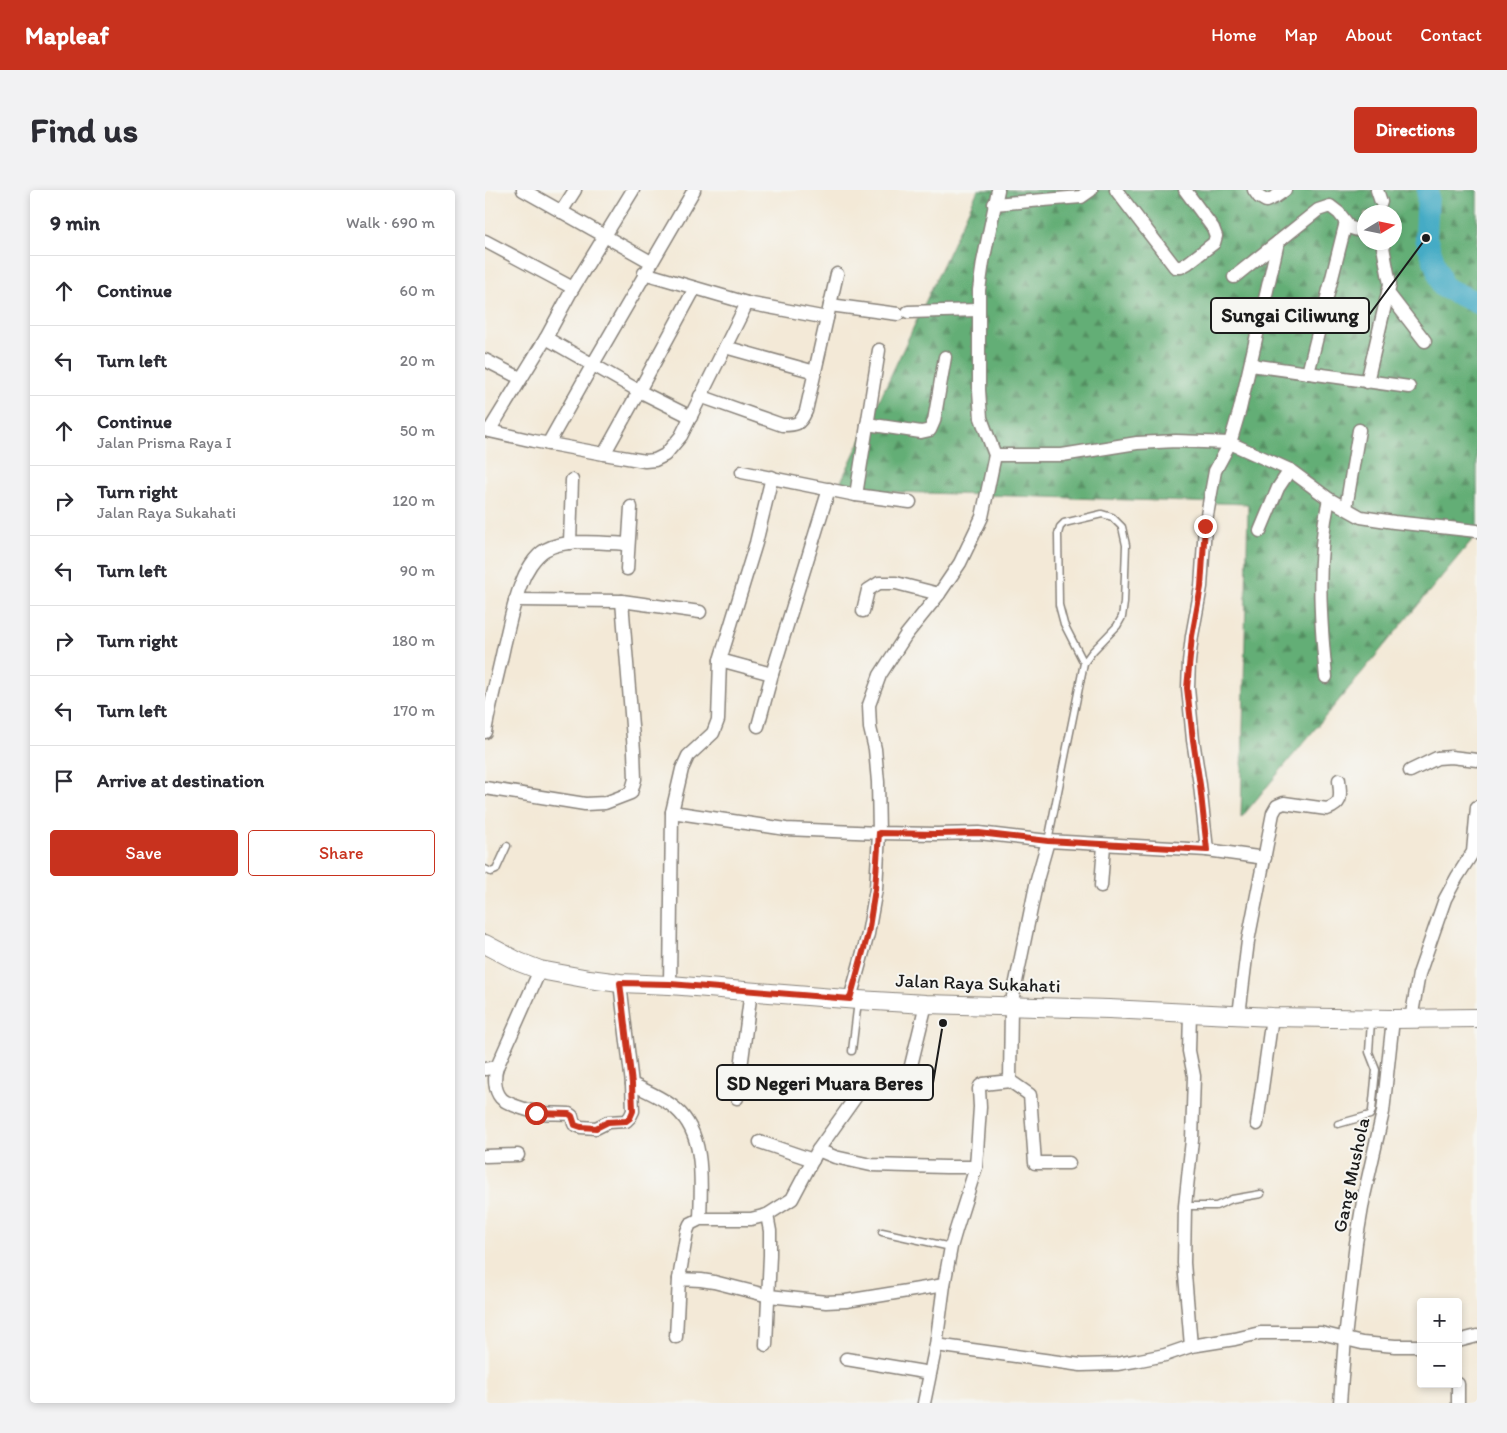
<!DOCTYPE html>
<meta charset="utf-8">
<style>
:root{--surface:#fff;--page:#f2f2f3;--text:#2b2b33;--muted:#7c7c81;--line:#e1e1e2;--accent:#c8321e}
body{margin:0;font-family:Itim,sans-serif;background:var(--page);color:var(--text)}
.controls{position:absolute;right:15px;bottom:15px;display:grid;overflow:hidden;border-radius:5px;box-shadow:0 2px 8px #0003}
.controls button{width:45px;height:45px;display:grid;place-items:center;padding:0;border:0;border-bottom:1px solid var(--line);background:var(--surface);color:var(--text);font:25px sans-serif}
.compass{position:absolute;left:872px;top:15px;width:45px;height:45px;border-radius:50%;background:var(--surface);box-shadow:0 2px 8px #0003;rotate:80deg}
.stop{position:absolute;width:15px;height:15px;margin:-11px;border:4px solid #c8321e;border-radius:50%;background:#fff}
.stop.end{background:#c8321e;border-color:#fff;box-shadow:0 1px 5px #0008}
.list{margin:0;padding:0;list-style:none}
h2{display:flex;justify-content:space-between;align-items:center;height:65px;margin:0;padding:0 20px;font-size:21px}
h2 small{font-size:16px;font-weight:400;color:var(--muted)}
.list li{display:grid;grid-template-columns:32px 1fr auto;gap:15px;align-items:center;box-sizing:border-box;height:70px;padding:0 20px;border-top:1px solid var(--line)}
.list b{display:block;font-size:19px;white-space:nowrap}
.list p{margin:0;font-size:16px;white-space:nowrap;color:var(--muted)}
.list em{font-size:16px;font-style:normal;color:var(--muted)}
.actions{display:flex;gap:10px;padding:15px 20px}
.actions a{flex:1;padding:11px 0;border:1px solid var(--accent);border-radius:5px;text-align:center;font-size:18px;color:var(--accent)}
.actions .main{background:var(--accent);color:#fff}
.icon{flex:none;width:28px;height:28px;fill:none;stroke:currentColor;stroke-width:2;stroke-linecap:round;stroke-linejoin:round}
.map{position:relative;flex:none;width:992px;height:1213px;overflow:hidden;border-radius:5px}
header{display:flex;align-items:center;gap:30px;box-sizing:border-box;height:70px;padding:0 25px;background:var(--accent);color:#fff}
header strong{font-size:24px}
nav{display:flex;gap:28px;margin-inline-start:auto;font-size:18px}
.intro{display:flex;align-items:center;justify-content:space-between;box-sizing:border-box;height:120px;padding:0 30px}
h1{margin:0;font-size:35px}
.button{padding:12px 22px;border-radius:5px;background:var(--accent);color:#fff;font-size:18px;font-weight:700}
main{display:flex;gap:30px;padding:0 30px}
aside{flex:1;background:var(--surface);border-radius:5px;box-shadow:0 2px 8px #0003}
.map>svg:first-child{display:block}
.forest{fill:url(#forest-firs);stroke:#406549;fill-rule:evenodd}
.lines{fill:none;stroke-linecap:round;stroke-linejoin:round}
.river{stroke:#45abc5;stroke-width:22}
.lane-casing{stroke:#88827a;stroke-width:9}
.street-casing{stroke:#88827a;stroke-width:15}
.secondary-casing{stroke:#88827a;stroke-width:20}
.lane{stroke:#fff;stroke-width:6}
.street{stroke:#fff;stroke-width:12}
.secondary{stroke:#fff;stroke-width:18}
.route{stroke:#c8321e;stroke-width:6}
.labels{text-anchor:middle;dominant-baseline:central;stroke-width:4;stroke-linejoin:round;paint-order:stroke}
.street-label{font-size:19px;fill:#1c1c1c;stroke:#f6f6f2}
.leader{fill:none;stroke:#1c1c1c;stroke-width:2}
.callout-dot{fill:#1c1c1c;stroke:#f6f6f2;stroke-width:2}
.callout{fill:#f6f6f2;stroke:#1c1c1c;stroke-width:2}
.callout-label{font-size:20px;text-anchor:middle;font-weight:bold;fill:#1c1c1c}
</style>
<header>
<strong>Mapleaf</strong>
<nav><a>Home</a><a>Map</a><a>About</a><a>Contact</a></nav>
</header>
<div class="intro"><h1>Find us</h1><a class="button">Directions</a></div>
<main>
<aside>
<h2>9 min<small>Walk · 690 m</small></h2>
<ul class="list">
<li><svg class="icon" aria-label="ahead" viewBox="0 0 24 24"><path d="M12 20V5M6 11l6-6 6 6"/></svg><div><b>Continue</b></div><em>60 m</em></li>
<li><svg class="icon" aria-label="left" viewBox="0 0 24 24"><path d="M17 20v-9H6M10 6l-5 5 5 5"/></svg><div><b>Turn left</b></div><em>20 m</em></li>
<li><svg class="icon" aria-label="ahead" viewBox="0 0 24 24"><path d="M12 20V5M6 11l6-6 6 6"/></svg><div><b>Continue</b><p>Jalan Prisma Raya I</p></div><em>50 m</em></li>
<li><svg class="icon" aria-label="right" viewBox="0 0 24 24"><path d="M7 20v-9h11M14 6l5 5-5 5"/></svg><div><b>Turn right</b><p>Jalan Raya Sukahati</p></div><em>120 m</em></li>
<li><svg class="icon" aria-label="left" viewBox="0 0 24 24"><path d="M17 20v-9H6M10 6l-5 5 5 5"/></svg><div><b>Turn left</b></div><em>90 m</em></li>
<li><svg class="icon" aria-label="right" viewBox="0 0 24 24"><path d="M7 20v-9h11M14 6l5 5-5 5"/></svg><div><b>Turn right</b></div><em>180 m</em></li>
<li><svg class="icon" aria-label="left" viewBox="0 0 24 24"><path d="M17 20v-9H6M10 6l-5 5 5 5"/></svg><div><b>Turn left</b></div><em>170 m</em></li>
<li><svg class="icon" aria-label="arrive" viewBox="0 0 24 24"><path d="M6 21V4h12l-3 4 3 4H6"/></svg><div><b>Arrive at destination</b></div></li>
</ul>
<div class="actions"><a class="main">Save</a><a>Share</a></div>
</aside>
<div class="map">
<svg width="992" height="1213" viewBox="0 0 992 1213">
<defs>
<pattern id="forest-firs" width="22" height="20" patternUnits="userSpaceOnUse" patternTransform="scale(1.25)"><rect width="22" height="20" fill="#64ae76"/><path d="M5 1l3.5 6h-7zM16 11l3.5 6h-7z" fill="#528d60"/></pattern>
</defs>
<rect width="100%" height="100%" fill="#f6f6f2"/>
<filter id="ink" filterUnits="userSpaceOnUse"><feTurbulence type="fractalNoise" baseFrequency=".02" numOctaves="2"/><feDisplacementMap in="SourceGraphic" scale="10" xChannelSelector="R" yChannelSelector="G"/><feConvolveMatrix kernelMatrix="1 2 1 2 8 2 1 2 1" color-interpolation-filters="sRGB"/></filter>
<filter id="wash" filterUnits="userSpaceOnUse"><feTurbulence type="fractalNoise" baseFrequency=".0096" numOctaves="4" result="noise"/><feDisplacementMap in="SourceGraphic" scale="20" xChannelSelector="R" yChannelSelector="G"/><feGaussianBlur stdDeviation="1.12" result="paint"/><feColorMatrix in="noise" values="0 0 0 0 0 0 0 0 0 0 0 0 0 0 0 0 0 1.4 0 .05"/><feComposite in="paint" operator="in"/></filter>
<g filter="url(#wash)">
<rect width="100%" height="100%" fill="#f3e9d7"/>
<path class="forest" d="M493,0H992V344L756,628L763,314L352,300ZM879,22H909V52H879Z"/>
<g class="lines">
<path class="river" d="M943,0L941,48L958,97L992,113"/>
</g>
</g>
<g filter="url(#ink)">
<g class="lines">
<defs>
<g id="lane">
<path d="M563,651L599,473L607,462L632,436L637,427L639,413L641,355L637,337L627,327L617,324L579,333L575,337L573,344L574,415L579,434L599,473"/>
<path d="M0,679L6,682L11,680L22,656"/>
<path d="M367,861L373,811"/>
<path d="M853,934L885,925L887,921L891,880L884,862L886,831"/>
<path d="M700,1016H731L747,1009L776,1004"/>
<path d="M397,1042L466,1057"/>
</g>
<g id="street">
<path d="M38,0L166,72"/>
<path d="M631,0L690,77H696L703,73L729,53L731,46L728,38L700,0"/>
<path d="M769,0L774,7L781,11L790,7L800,0"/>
<path d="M892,0L896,12"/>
<path d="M509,14L596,7L606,0"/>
<path d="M76,22L90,0"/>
<path d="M860,36L879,42"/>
<path d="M0,51L88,98"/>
<path d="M159,83L262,113L342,128"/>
<path d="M749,87L833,20L845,16L854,23L861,32L823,183"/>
<path d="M903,103L940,151"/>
<path d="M345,115L413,124"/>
<path d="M423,122L493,120"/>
<path d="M240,157L330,182"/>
<path d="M0,170L35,188"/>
<path d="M766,175L924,197"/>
<path d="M882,192L905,94L897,52"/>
<path d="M215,206L297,235C311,235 315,235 321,221L352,84"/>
<path d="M206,227L154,201L210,98"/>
<path d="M382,234L436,242L445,240L449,231L460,167"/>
<path d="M0,240L49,251L119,264L160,271L170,270L180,265L196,246L262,113"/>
<path d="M4,241L61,148"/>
<path d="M63,254L108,174L209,0"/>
<path d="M119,264L154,201L61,148L88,98L148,0"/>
<path d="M510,265H577L652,253L691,251L745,253L805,280L844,309L876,327L909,332L992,341"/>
<path d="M257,282L371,305L425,312"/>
<path d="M371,305L394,160"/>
<path d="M861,318L874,240"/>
<path d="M775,341L793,298L805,280"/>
<path d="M85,353L87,290"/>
<path d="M142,379L146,317"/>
<path d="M30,410L137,411L215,422"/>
<path d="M378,421L383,400L394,393H411L454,404"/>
<path d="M235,470L287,484"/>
<path d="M841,487C835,428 831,367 844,309"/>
<path d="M273,536L287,484L344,299"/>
<path d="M0,542C5,513 13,485 19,456C24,436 28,414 36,394C40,382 50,366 60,360C80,348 120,353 143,354"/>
<path d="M925,581L952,568L966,567L992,570"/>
<path d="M0,598L100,614L120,613L146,603L150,589L149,561L137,411"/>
<path d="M187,622L301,639L394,643L452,644L494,643L563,651L722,660L780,668"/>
<path d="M563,651L552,690L526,816L525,891L545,905L550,973H584"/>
<path d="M722,660L715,595L708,550L703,498L704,472L707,446L716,397L720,336L730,281L745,253L755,219L793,52"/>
<path d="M616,696L619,655"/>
<path d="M135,793L147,894C161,901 179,908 191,919C221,945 216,993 215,1029"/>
<path d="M185,795L187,622L197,579L203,566L228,543L233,530L235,470L271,353L287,287"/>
<path d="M365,809L383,744L391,699L394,643L393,592L390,559L385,538L384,515L395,485L421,445L454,404L475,373L497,327L510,265L496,228L494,200V100L498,72L513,0"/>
<path d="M705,823L704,861L709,886L707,950L700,1016L699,1073L706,1156"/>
<path d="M754,825L763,751L788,623L792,616L799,613L842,619C859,613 855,605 854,590"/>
<path d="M926,829L934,784L960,709L972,687L988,662L992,617"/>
<path d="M12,877C9,886 9,900 16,908C21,914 47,922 56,923C66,924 75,923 84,924L87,926L89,934L96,937L111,938L123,932L141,931L145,927L148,921L147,894"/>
<path d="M0,879L12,877L55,780"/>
<path d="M252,908L266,801"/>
<path d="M772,934L787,827"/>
<path d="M275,952L328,970"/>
<path d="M333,960L350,967L386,975L461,977H491"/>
<path d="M0,966L33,965"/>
<path d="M194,1089L202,1041L205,1034L215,1029H266L282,1025L307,1009L333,960L382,891L389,888L417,897L421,896L441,814"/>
<path d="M191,1147L194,1089L216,1090L229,1092L284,1106L341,1112L361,1111L459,1095"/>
<path d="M973,1151L992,1146"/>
<path d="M281,1155L285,1065V1041L282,1025"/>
<path d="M451,1155L596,1175L632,1174L655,1170L680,1165L706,1156L750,1149L775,1143H836L877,1153L910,1156H936"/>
<path d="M361,1169L445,1183"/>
<path d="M973,1194V1213"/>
<path d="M439,1213L451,1155L459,1095L466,1057L471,1040L491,977L495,917L494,899L495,896L498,894L525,891"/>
<path d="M855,1213L860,1148L871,1053L879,1006L898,922L908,829"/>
</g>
<path id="secondary" d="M0,754L34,772L55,780L104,789L135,793L185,795L373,810L441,814L624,819L787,827L908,829L992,828"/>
</defs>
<use href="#lane" class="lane-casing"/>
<use href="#street" class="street-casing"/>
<use href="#secondary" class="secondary-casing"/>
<use href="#lane" class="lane"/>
<use href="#street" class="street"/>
<use href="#secondary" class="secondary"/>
</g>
</g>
<g class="lines" filter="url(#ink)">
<path class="route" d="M51,923L84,924L87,926L90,935L96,937L111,938L123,932L141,931L145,928L148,921L147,894L135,793L185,794L365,809L383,744L390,699L394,643L452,644L494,643L563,651L722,660L715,595L708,550L702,498L707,446L716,397L720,336"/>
</g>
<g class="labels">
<g class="street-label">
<text transform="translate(493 793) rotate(2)">Jalan Raya Sukahati</text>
<text transform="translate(866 985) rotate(-78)">Gang Mushola</text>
</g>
</g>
<path class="leader" d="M941 48L884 125M458 833L448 893"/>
<g class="callout-dot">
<circle cx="941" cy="48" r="5"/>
<circle cx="458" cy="833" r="5"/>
</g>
<g class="callout">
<rect x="726" y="108" width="158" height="35" rx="5"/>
<rect x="232" y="875" width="216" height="35" rx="5"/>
</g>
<g class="callout-label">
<text x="805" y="132">Sungai Ciliwung</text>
<text x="340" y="900">SD Negeri Muara Beres</text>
</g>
</svg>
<div class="controls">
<button>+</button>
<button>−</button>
</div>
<svg class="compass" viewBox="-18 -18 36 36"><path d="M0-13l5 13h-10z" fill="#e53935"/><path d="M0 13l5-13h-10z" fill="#7c7c81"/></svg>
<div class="stop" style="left:51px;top:923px"></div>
<div class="stop end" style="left:720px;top:336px"></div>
</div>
</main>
